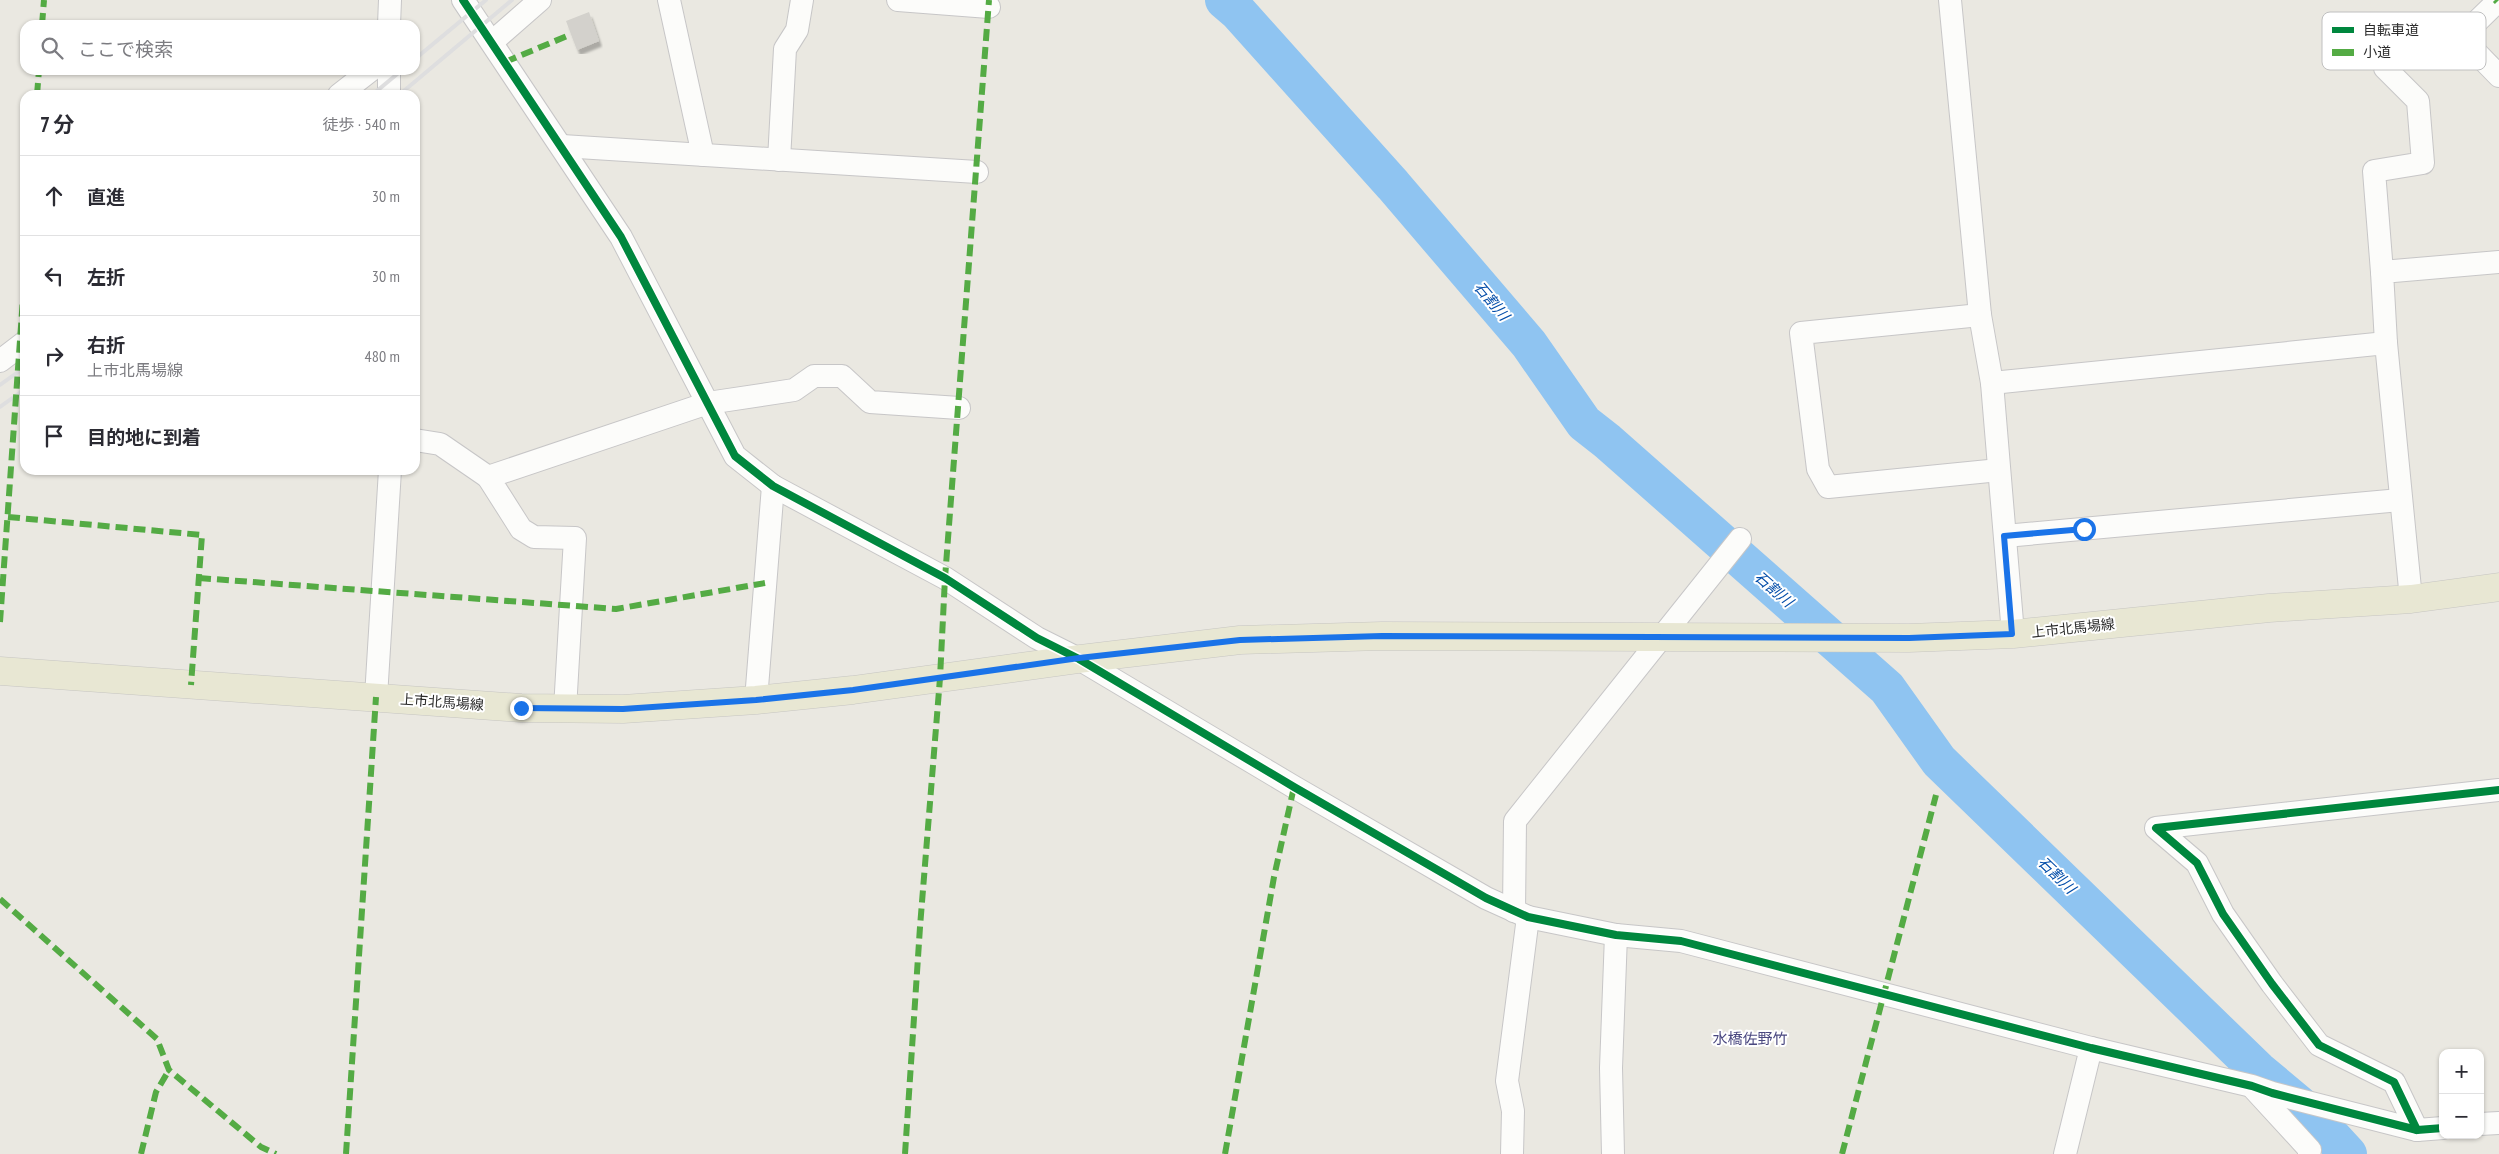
<!DOCTYPE html>
<html lang="ja">
<meta charset="utf-8">
<style>
:root{--surface:#fff;--page:#f7f7f7;--text:#2b2b33;--muted:#7c7c81;--line:#e1e1e2}
body{margin:0;font-family:"PT Sans Narrow","Noto Sans JP",sans-serif;background:var(--page);color:var(--text)}
.controls{position:absolute;right:15px;bottom:15px;display:grid;overflow:hidden;border-radius:10px;box-shadow:0 1px 4px #0004}
.controls button{width:45px;height:45px;display:grid;place-items:center;padding:0;border:0;border-bottom:1px solid var(--line);background:var(--surface);color:var(--text);font:25px sans-serif}
.stop{position:absolute;width:15px;height:15px;margin:-11px;border:4px solid #1a73e8;border-radius:50%;background:#fff}
.stop.end{background:#1a73e8;border-color:#fff;box-shadow:0 1px 5px #0008}
.list{margin:0;padding:0;list-style:none}
h2{display:flex;justify-content:space-between;align-items:center;height:65px;margin:0;padding:0 20px;font-size:21px}
h2 small{font-size:16px;font-weight:400;color:var(--muted)}
.list li{display:grid;grid-template-columns:32px 1fr auto;gap:15px;align-items:center;box-sizing:border-box;height:80px;padding:0 20px;border-top:1px solid var(--line)}
.list b{display:block;font-size:19px;white-space:nowrap}
.list p{margin:0;font-size:16px;white-space:nowrap;color:var(--muted)}
.list em{font-size:16px;font-style:normal;color:var(--muted)}
.icon{flex:none;width:28px;height:28px;fill:none;stroke:currentColor;stroke-width:2;stroke-linecap:round;stroke-linejoin:round}
.map{position:relative;flex:none;width:2499px;height:1154px;overflow:hidden}
.search{position:absolute;background:var(--surface);box-shadow:0 1px 4px #0004;left:20px;top:20px;width:400px;height:55px;display:flex;align-items:center;gap:12px;box-sizing:border-box;padding:0 18px;border-radius:15px;color:var(--muted);font-size:19px}
.panel{position:absolute;background:var(--surface);box-shadow:0 1px 4px #0004;left:20px;top:90px;width:400px;height:385px;border-radius:15px}
.map>svg:first-child{display:block}
.lines{fill:none;stroke-linecap:round;stroke-linejoin:round}
.river{stroke:#8fc4f1;stroke-width:38}
.building{fill:#d3d1cc;filter:url(#shadow)}
.street-casing{stroke:#c7c6c7;stroke-width:24}
.primary-casing{stroke:#c6c5c2;stroke-width:29}
.street{stroke:#fcfcfa;stroke-width:22}
.primary{stroke:#e8e7d3;stroke-width:28}
.rail{stroke:#dededf;stroke-width:4}
.quiet{stroke:#54ab44;stroke-width:6;stroke-dasharray:12 6;stroke-linecap:butt}
.cycleway-casing{stroke:#fff;stroke-width:11}
.cycleway{stroke:#00873e;stroke-width:8}
.route{stroke:#1a73e8;stroke-width:6}
.labels{text-anchor:middle;dominant-baseline:central;stroke-width:4;stroke-linejoin:round;paint-order:stroke}
.street-label{font-size:14px;fill:#2c2c2c;stroke:#fff}
.water-label{font-size:15px;font-style:italic;fill:#034da9;stroke:#fff}
.neighbourhood-label{font-size:15px;fill:#4a4880;stroke:#fff}
.key{fill:#fff;stroke:#c0c0c0;stroke-width:1}
.key-label{font-size:14px;fill:#2c2c2c}
</style>
<div class="map">
<svg width="2499" height="1154" viewBox="0 0 2499 1154">
<defs>
<filter id="shadow"><feDropShadow dx="3" dy="5.5" stdDeviation="1" flood-color="#0004"/></filter>
</defs>
<rect width="100%" height="100%" fill="#eae8e1"/>
<g class="lines">
<path class="river" d="M1224,0L1238,12L1393,185L1529,344L1584,423L1607,441L1887,688L1939,761L2258,1070L2313,1116L2348,1154"/>
</g>
<path class="building" d="M589,12L599,41L577,50L566,21Z"/>
<g class="lines">
<defs>
<g id="street">
<path d="M463,0L621,237L735,456L773,486L945,578L1037,638L1079,659L1294,787L1486,898L1528,917L1616,935L1681,941L2091,1048L2252,1086L2272,1093L2417,1130L2443,1128"/>
<path d="M669,0L703,155"/>
<path d="M898,0L989,7"/>
<path d="M1950,0L1980,315L1992,383L2013,634"/>
<path d="M2499,0L2461,37L2499,76"/>
<path d="M389,25L390,0"/>
<path d="M492,42L540,0"/>
<path d="M389,70V95"/>
<path d="M339,95L371,70"/>
<path d="M562,146L977,172"/>
<path d="M779,160L785,49L797,30L802,0"/>
<path d="M2382,272L2374,171L2423,163L2418,101L2385,68"/>
<path d="M1980,315L1801,333L1818,469L1828,487L1999,470"/>
<path d="M2386,343L2382,272L2499,262"/>
<path d="M0,361L25,342"/>
<path d="M1992,383L2386,343L2411,599"/>
<path d="M415,440L440,444L488,477"/>
<path d="M2005,536L2400,500"/>
<path d="M376,697L390,470"/>
<path d="M756,700L773,486"/>
<path d="M565,709L575,538L534,537L521,529L488,477L708,403L794,390L814,376H842L870,402L959,408"/>
<path d="M1514,911L1515,821L1740,539"/>
<path d="M2254,1089L2310,1150L2309,1154"/>
<path d="M2480,1124L2499,1123"/>
<path d="M2417,1130L2394,1082L2319,1045L2272,984L2223,914L2197,863L2156,828L2499,790"/>
<path d="M1512,1154L1513,1111L1507,1081L1528,917"/>
<path d="M1613,1154L1611,1068L1616,935"/>
<path d="M2065,1154L2091,1048"/>
</g>
<path id="primary" d="M0,671L521,708L623,709L756,700L853,690L1079,659L1240,640L1382,636L1909,638L2013,634L2269,608L2411,599L2499,587"/>
</defs>
<use href="#street" class="street-casing"/>
<use href="#primary" class="primary-casing"/>
<use href="#street" class="street"/>
<use href="#primary" class="primary"/>
<g class="rail">
<path d="M415,59L486,0"/>
<path d="M372,95L402,70"/>
<path d="M399,95L512,0"/>
<path d="M0,385L25,367"/>
<path d="M0,407L25,389"/>
</g>
<g class="quiet">
<path d="M2495,0L2497,2"/>
<path d="M42,25L44,0"/>
<path d="M505,62L567,36"/>
<path d="M37,95L39,70"/>
<path d="M8,517L202,535L191,685"/>
<path d="M199,578L616,609L765,583"/>
<path d="M0,622L25,270"/>
<path d="M0,899L157,1039L169,1070L261,1147L276,1154"/>
<path d="M141,1154L156,1092L169,1070"/>
<path d="M346,1154L376,697"/>
<path d="M905,1154L920,927L940,678L945,578L989,0"/>
<path d="M1225,1154L1274,877L1294,787"/>
<path d="M1842,1154L1936,795"/>
</g>
<defs>
<g id="cycleway">
<path d="M463,0L621,237L735,456L773,486L945,578L1037,638L1079,659L1294,787L1486,898L1528,917L1616,935L1681,941L2091,1048L2252,1086L2272,1093L2417,1130L2443,1128"/>
<path d="M2417,1130L2394,1082L2319,1045L2272,984L2223,914L2197,863L2156,828L2499,790"/>
</g>
</defs>
<use href="#cycleway" class="cycleway-casing"/>
<use href="#cycleway" class="cycleway"/>
</g>
<g class="lines">
<path class="route" d="M521,708L623,709L756,700L853,690L1079,658L1240,640L1382,636L1909,638L2012,634L2004,536L2084,529"/>
</g>
<g class="labels">
<g class="street-label">
<text transform="translate(2073 628) rotate(-6)">上市北馬場線</text>
<text transform="translate(442 702) rotate(4)">上市北馬場線</text>
</g>
<g class="water-label">
<text transform="translate(1492 301) rotate(50)">石割川</text>
<text transform="translate(1774 589) rotate(41)">石割川</text>
<text transform="translate(2057 875) rotate(44)">石割川</text>
</g>
<g class="neighbourhood-label">
<text x="1750" y="1038">水橋佐野竹</text>
</g>
</g>
<rect x="2322" y="12" width="164" height="58" rx="8" class="key"/>
<rect x="2332" y="27" width="22" height="6" fill="#00873e"/>
<rect x="2332" y="49" width="22" height="7" fill="#54ab44"/>
<g class="key-label">
<text x="2363" y="35">自転車道</text>
<text x="2363" y="57">小道</text>
</g>
</svg>
<div class="controls">
<button>+</button>
<button>−</button>
</div>
<div class="stop" style="left:2084px;top:529px"></div>
<div class="stop end" style="left:521px;top:708px"></div>
<div class="search"><svg class="icon" aria-label="search" viewBox="0 0 24 24"><circle cx="10" cy="10" r="6"/><path d="M15 15l6 6"/></svg>ここで検索</div>
<section class="panel">
<h2>7 分<small>徒歩 · 540 m</small></h2>
<ul class="list">
<li><svg class="icon" aria-label="ahead" viewBox="0 0 24 24"><path d="M12 20V5M6 11l6-6 6 6"/></svg><div><b>直進</b></div><em>30 m</em></li>
<li><svg class="icon" aria-label="left" viewBox="0 0 24 24"><path d="M17 20v-9H6M10 6l-5 5 5 5"/></svg><div><b>左折</b></div><em>30 m</em></li>
<li><svg class="icon" aria-label="right" viewBox="0 0 24 24"><path d="M7 20v-9h11M14 6l5 5-5 5"/></svg><div><b>右折</b><p>上市北馬場線</p></div><em>480 m</em></li>
<li><svg class="icon" aria-label="arrive" viewBox="0 0 24 24"><path d="M6 21V4h12l-3 4 3 4H6"/></svg><div><b>目的地に到着</b></div></li>
</ul>
</section>
</div>
